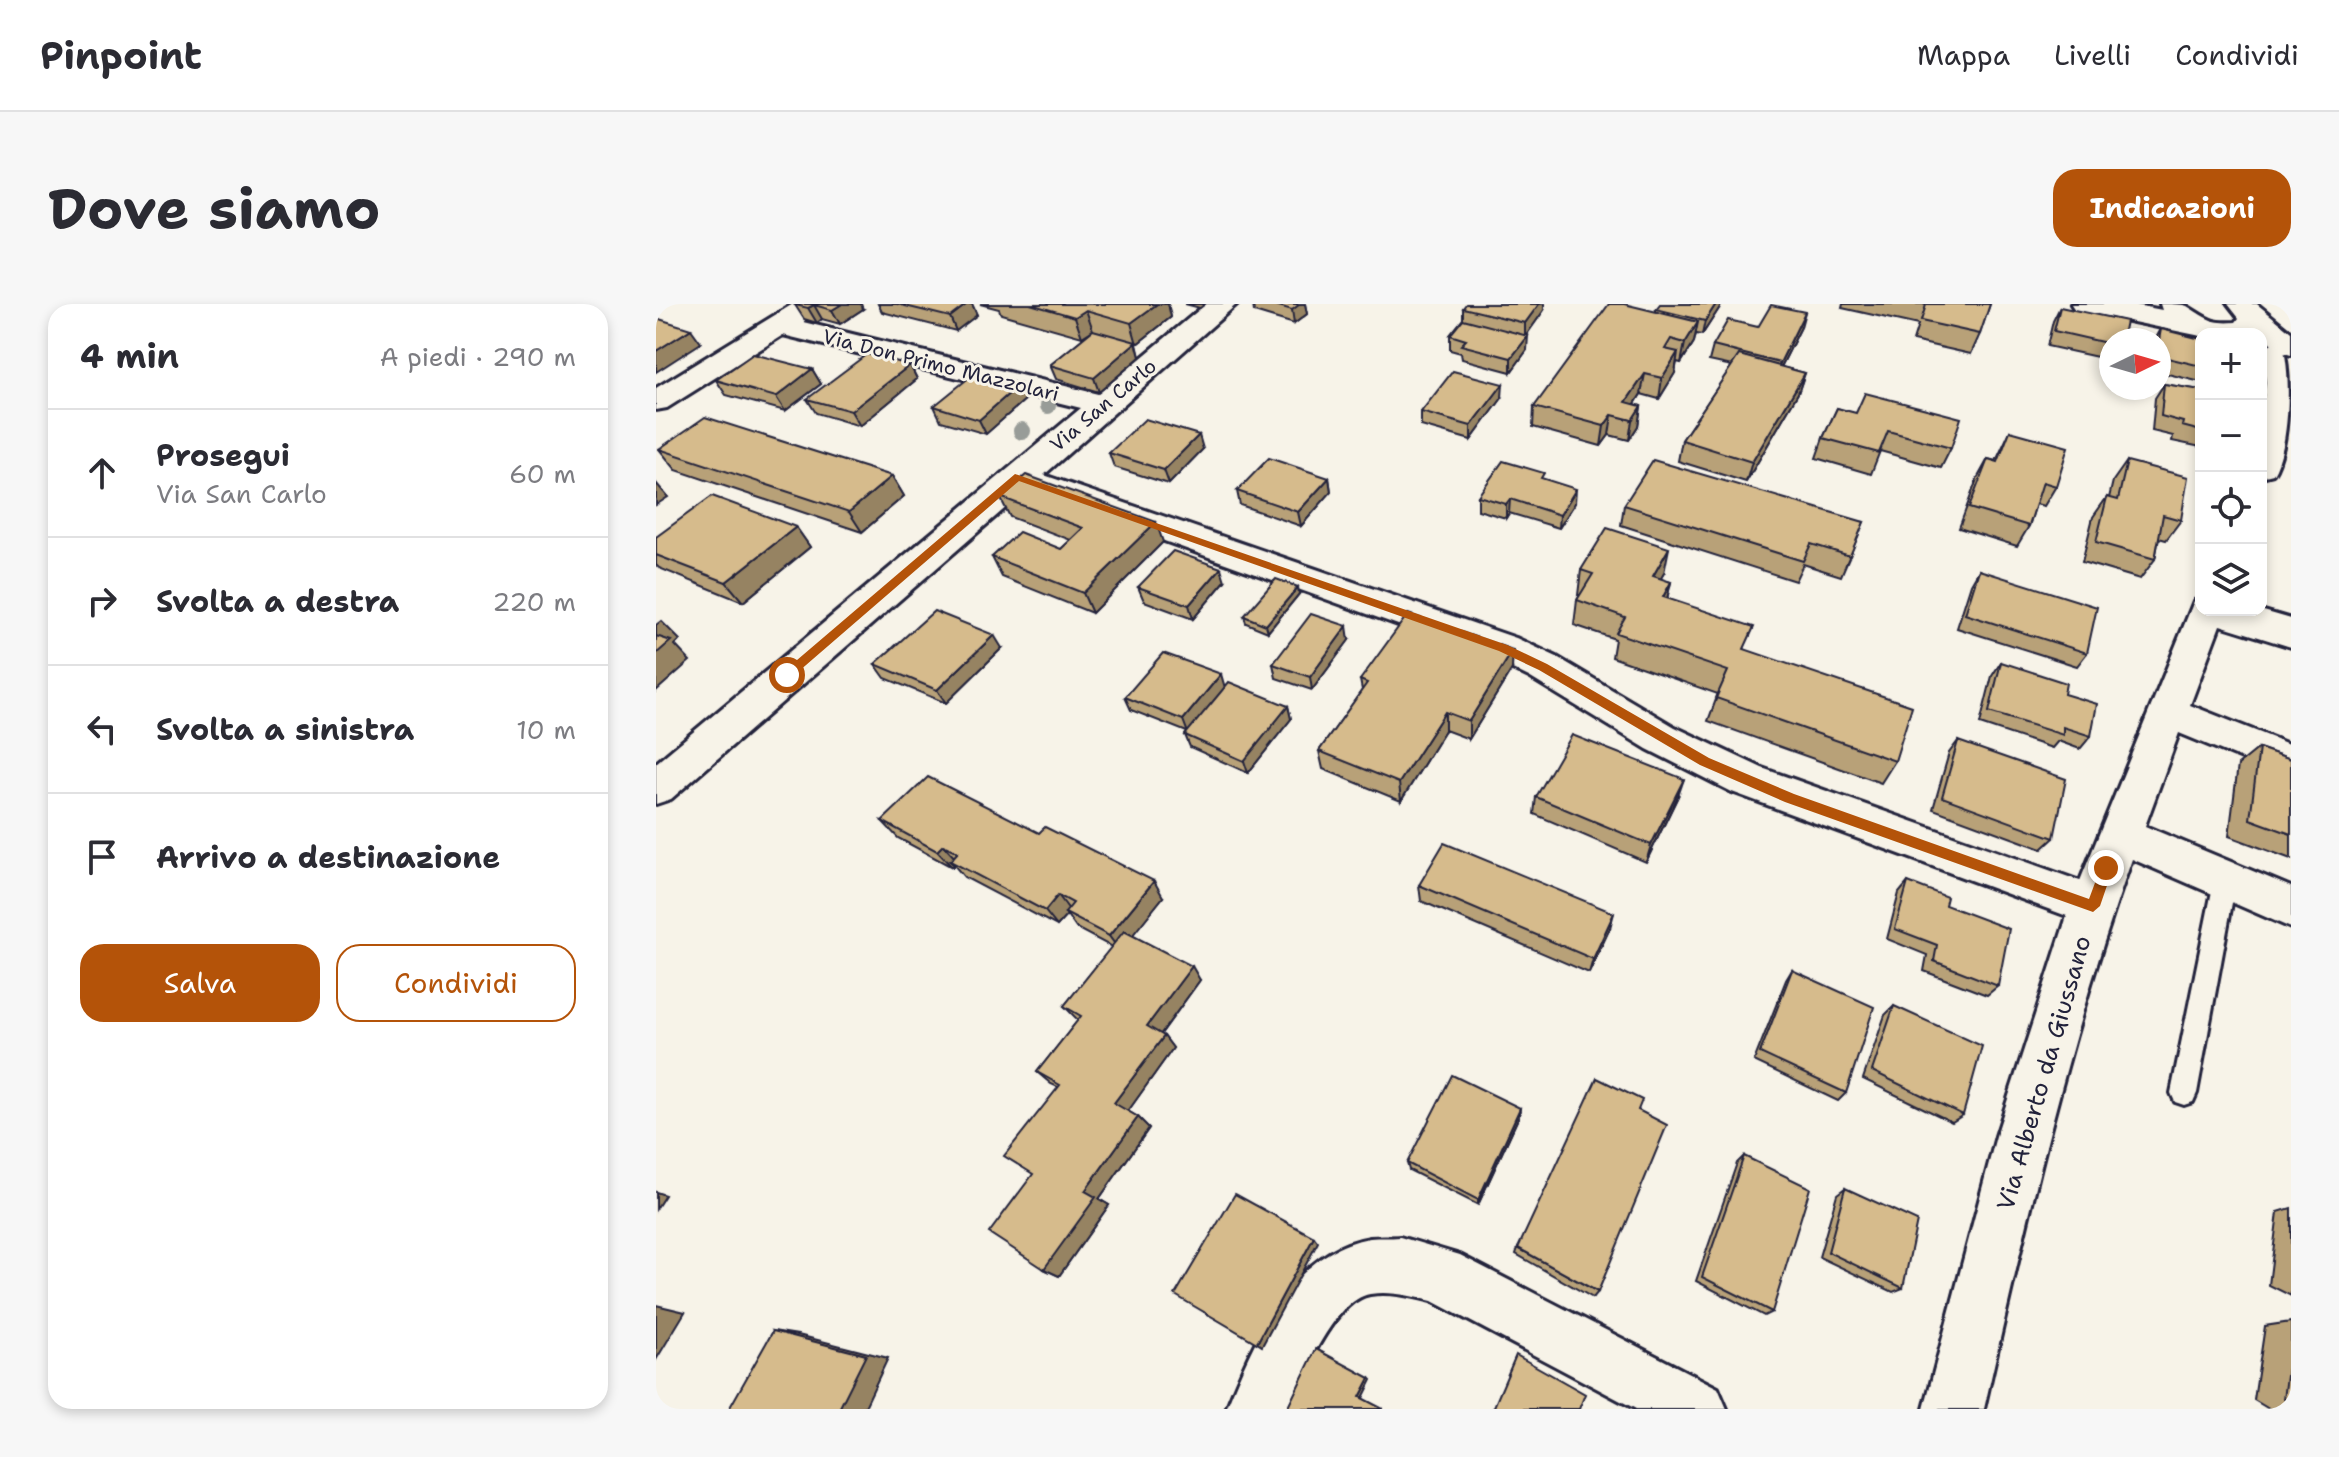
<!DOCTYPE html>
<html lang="it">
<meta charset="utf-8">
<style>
:root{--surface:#fff;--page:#f7f7f7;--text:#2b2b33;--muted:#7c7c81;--line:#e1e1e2;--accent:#b45309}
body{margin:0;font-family:"Shantell Sans",sans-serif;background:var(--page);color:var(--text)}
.controls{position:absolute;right:24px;top:24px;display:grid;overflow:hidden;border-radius:16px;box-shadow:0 4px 12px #0003}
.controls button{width:72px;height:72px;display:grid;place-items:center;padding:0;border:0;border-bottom:2px solid var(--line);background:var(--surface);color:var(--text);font:40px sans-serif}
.compass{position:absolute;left:1443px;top:24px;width:72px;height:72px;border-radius:50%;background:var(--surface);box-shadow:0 4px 12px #0003;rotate:85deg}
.stop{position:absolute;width:24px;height:24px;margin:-18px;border:6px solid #b45309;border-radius:50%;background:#fff}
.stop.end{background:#b45309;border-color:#fff;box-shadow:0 2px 8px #0008}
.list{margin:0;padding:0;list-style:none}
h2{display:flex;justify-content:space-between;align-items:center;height:104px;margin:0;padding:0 32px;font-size:34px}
h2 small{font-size:26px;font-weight:400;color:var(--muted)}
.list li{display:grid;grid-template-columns:52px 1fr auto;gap:24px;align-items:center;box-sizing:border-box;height:128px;padding:0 32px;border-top:2px solid var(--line)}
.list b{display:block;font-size:30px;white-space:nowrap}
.list p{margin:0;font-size:26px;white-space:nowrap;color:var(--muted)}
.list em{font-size:26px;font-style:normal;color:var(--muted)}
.actions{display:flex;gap:16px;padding:24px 32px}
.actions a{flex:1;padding:18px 0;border:2px solid var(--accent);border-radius:24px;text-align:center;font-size:28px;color:var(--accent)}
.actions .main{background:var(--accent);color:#fff}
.icon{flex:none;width:44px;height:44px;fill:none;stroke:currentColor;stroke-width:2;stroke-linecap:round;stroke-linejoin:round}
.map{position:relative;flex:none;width:1635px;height:1105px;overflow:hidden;border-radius:24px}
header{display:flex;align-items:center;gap:48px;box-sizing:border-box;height:112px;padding:0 40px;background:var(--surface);border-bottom:2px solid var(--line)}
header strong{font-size:38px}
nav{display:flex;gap:44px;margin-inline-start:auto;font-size:28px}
.intro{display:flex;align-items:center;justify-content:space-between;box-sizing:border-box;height:192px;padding:0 48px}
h1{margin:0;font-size:56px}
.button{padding:20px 36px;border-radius:24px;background:var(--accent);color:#fff;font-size:28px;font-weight:700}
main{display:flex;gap:48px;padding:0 48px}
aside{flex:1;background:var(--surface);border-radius:24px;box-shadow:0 4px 12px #0003}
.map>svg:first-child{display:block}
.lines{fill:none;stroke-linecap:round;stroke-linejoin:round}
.lane-casing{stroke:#22223b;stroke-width:6}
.street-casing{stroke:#22223b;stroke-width:6}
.secondary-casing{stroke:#22223b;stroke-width:6}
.lane{fill:#f7f3e8;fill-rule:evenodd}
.street{fill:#f7f3e8;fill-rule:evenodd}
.secondary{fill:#f7f3e8;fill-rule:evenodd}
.tree{fill:#989c98}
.wall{fill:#b8a178;stroke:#22223b;stroke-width:2}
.shaded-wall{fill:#968362;stroke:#22223b;stroke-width:2}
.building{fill:#d6bb8c;stroke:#22223b;stroke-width:2}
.route{fill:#b45309}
.labels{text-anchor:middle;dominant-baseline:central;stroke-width:6;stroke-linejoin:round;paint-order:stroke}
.far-street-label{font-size:20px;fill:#22223b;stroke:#f7f3e8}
.street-label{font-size:24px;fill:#22223b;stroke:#f7f3e8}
</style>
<header>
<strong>Pinpoint</strong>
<nav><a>Mappa</a><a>Livelli</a><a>Condividi</a></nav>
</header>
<div class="intro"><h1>Dove siamo</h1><a class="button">Indicazioni</a></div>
<main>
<aside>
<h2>4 min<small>A piedi · 290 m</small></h2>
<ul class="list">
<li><svg class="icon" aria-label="ahead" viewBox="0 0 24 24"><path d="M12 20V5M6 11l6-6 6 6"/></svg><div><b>Prosegui</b><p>Via San Carlo</p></div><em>60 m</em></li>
<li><svg class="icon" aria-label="right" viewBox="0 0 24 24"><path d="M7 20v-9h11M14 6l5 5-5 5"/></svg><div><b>Svolta a destra</b></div><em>220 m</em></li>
<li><svg class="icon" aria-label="left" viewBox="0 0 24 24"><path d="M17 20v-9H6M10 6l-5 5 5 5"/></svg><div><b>Svolta a sinistra</b></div><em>10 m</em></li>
<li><svg class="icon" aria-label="arrive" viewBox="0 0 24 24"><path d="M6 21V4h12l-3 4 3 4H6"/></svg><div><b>Arrivo a destinazione</b></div></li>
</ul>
<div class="actions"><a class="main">Salva</a><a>Condividi</a></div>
</aside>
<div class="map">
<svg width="1635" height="1105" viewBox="0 0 1635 1105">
<rect width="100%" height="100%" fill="#f7f3e8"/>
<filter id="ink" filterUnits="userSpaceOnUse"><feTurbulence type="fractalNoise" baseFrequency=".0125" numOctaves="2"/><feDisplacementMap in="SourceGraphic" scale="16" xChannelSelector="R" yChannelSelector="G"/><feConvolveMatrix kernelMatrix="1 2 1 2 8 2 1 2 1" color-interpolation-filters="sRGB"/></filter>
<g filter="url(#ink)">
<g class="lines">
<defs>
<path id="lane" d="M1569,567L1577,570L1580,577L1541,789L1537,798L1528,801L1519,798L1515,789L1558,577L1561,570Z"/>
<g id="street">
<path d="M137,0H157L161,6L147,18L442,90L550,0H581L388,171L860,334L901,353L1019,423L1106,464L1424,577L1538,297L1545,295V306H1604L1635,315V343L1564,321L1534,401L1635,441V475L1523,429L1489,522L1635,583V624L1476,555C1412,734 1370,920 1328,1105H1268L1340,832L1411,612L1076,488L991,445L873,373L834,354L369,187L15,495L0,500V459L425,104L127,31L11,104L0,106V84Z"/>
<path d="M1617,39L1627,42C1635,69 1634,143 1617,170L1605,173V116L1610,78L1605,44Z"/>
<path d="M744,933L804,951L1062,1084L1071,1105H980L776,997C755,992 735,987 714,990C677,996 646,1075 631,1105H570C597,1039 634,947 714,934C723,933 734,934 744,933Z"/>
</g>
<path id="secondary" d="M1415,0H1475L1506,6L1504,0C1512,0 1525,0 1531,2C1551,14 1554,20 1580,18L1583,14L1572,0H1601L1635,28V51L1625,48L1605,30L1545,32L1429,8L1419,6Z"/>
</defs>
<use href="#lane" class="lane-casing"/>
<use href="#street" class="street-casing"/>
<use href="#secondary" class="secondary-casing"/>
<use href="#lane" class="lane"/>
<use href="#street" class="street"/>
<use href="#secondary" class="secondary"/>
</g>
<g class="tree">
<circle cx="392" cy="102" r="8"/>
<circle cx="366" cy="127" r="9"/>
</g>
<g class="wall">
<path d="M140,0L207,5L184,20L166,15L161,19L148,15L139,1Z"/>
<path d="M222,0H316L321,11L300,27L226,8Z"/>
<path d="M324,0H512L515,13L481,40L484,53L443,88L400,75L394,61L437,26L426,33L345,10L343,5Z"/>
<path d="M529,0H549L544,4Z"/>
<path d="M597,0H649L651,10L638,20L598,8Z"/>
<path d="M1066,0L1046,31L1040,30L1038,38L1025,59L1021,58L1019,69L1003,95L985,90L979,100L985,102L982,122L973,136L953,131L945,142L877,123L878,103L1000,8V5Z"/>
<path d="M1187,0H1334L1324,30L1315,50L1257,37L1262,21L1186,4Z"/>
<path d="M1404,3L1455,36V56L1391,42L1397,17Z"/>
<path d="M807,4L888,6L870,31L871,46L855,68L806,55L805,49L794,46V31L807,16Z"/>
<path d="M1102,23H1145L1125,63L1149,69L1142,89L1090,178L1022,157L1026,136L1076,62L1053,57L1057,42Z"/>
<path d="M1505,25L1545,35V78L1503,68V36H1499Z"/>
<path d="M254,61L261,75L204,122L160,109L151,95Z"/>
<path d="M156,65L165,80L129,107L70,91L60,76Z"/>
<path d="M364,80L371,94L330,130L285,117L278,102Z"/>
<path d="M1508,80L1545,86V143L1516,137L1517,132L1496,127L1499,94Z"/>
<path d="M846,94L815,136L765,122V108Z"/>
<path d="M1181,104L1295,144L1285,164L1224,147L1215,170L1160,154L1167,134Z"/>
<path d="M1354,127L1400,182L1388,202L1380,200L1373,222L1361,242L1303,224L1321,175L1332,155L1340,157Z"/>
<path d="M3,145L236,172L248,192L206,228L20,166Z"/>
<path d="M547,145L513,180L458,163L453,149Z"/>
<path d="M1471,157L1525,216L1510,236L1503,234L1499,255L1484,275L1426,258L1437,213L1451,193L1453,194L1457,177Z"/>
<path d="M673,174L675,188L645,222L584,201L581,187Z"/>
<path d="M888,175L919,199L903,224L853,209L850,214L822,206V192Z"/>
<path d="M344,193L507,238L436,309L346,273L336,253L405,245L415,236L354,213Z"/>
<path d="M968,201L1208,218L1185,272L1147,260L1139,277L965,221Z"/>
<path d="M140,223L154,243L87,298L3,264L0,261V233Z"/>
<path d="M925,266L1008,269L1004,275L1015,278L1011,295L1090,346L1239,457L1225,479L1052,417L1062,390L956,353L959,335L918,321L921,296L924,291H922Z"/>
<path d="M1323,266L1431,349L1421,362L1301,324L1315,280Z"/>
<path d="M569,277L537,315L488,297L482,283Z"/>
<path d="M643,290L612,328L590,319L588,312Z"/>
<path d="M693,336L656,386L620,374L617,360Z"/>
<path d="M346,344L290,399L229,374L219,360Z"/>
<path d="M1345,358L1435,432L1424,445L1402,437L1396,444L1324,420L1336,372Z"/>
<path d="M856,365L813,435L789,426L745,497L667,465L663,447L706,386L704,376Z"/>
<path d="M569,383L632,402L635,415L592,469L534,443L529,431L531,428L475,406L469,393Z"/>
<path d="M1302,437L1398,534L1386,545L1277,505L1293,449Z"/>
<path d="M1603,444L1635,455V555L1573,532L1582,461Z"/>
<path d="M1022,492L990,558L878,510L880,493Z"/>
<path d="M226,517L507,593L476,631L544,676L505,730L508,732L517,744L472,807L482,813L493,824L443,895L453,901L403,972L388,965L377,870L402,783L395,780L381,768L422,716L408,702L456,643L420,624L411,611L401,622L308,573L298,561L296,563L242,534Z"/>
<path d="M1252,578L1289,601L1342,682L1331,691L1268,667L1271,651L1231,635L1243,589Z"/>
<path d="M763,581L954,624L933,669L765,597Z"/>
<path d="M1136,666L1190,789L1182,797L1098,757L1130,676Z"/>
<path d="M1238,702L1307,811L1296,818L1207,775L1229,711Z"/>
<path d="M864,804L863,812L822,901L753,866L751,859Z"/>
<path d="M1088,852L1116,1008L1108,1012L1040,977L1081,859Z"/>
<path d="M1189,884L1247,984L1237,988L1163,953L1181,890Z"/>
<path d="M1635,904V992L1613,981L1622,908Z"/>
<path d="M862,944L942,988L937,994L860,950Z"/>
<path d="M1635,1018V1105H1613L1598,1096L1609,1022Z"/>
</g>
<g class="shaded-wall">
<path d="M186,0H205L207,5L184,20L176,6Z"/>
<path d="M311,0H316L321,11L300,27L294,13Z"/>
<path d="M501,0H512L515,13L481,40L475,19Z"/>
<path d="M644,0H649L651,10L638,20L636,6Z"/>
<path d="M883,0H888V6L869,33V19Z"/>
<path d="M1060,0H1066L1046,31L1049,17Z"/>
<path d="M158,1L166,15L161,19L152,4Z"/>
<path d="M430,6L437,26L426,33L419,13Z"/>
<path d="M1149,8L1145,23L1120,73L1124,59Z"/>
<path d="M1042,18L1038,38L1025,59L1029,39Z"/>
<path d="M35,25L45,39L0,68V47Z"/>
<path d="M872,32L871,46L855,68V54Z"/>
<path d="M480,38L484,53L443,88L438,74Z"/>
<path d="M1022,48L1019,69L1003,95L1006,74Z"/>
<path d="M254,61L261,75L204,122L195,107Z"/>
<path d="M156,65L165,80L129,107L120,93Z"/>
<path d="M1149,69L1142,89L1090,178L1096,158Z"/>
<path d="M989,70L985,90L970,114V98Z"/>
<path d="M364,80L371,94L330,130L323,116Z"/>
<path d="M847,80L846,94L815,136V122Z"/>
<path d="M985,102L982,122L973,136L976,116Z"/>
<path d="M956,111L953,131L945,142L948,122Z"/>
<path d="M543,131L547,145L513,180L508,166Z"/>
<path d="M236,172L248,192L206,228L193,208Z"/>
<path d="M673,174L675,188L645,222L642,208Z"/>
<path d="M0,179L12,193L0,201Z"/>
<path d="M920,185L919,199L903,224L904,211Z"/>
<path d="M854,195L853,209L850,214V200Z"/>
<path d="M500,218L507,238L436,309L427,289Z"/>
<path d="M140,223L154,243L87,298L70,278Z"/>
<path d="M1013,244L1008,269L992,297L997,272Z"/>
<path d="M565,264L569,277L537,315L533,301Z"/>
<path d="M1015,278L1009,303L1007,293Z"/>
<path d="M642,283L643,290L612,328L610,321Z"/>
<path d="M5,317L24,336L19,341L34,357L0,387V321Z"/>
<path d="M691,322L693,336L656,386L654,373Z"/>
<path d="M338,331L346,344L290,399L281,386Z"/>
<path d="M857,346L856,365L813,435V417Z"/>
<path d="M565,370L569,384L532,429L527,416Z"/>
<path d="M632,402L635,415L592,469L588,457Z"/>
<path d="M789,408V426L745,497L743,479Z"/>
<path d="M1028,475L1022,492L990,558L995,541Z"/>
<path d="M287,541L302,557H294L298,561L296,563L281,547Z"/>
<path d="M498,577L507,593L464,647L453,632Z"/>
<path d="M402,591L414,607L409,609L411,611L401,622L389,607Z"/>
<path d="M958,609L954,624L933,669L937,655Z"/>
<path d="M536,662L544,676L501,735L491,722Z"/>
<path d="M508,732L517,744L470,810L458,799Z"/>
<path d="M864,804L863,812L822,901V896Z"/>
<path d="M482,813L493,824L443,895L453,901L403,972L388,965L429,887Z"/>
<path d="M0,888L9,891L0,905Z"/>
<path d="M658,933L662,938L606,1042L601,1039Z"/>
<path d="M0,1001L29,1008L0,1056Z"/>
<path d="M117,1027L142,1031L232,1054L208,1105H183Z"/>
<path d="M714,1074L716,1076L707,1094L704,1093Z"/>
</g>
<g class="building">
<path d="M140,0H186L176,6L158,1L152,4L139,1Z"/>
<path d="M241,0H311L294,13Z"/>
<path d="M374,0H501L475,19L430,6L419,13Z"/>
<path d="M616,0H644L636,6Z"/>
<path d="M810,0H883L869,19L807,4Z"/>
<path d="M953,0H968L1042,18L1029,39L1015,35L1009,45L1022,48L1006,74L989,70L970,98L985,102L976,116L956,111L948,122L878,103Z"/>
<path d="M1004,0H1060L1049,17L1000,5Z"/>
<path d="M1267,0H1334L1324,30L1265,17L1270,1Z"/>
<path d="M1115,1L1149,8L1124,59L1057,42L1072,16L1102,23Z"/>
<path d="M1404,3L1470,17L1466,36H1455V40L1398,27Z"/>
<path d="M0,14L35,25L0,47Z"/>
<path d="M807,15L872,32L855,54L805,41L810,36L794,31Z"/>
<path d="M1505,25L1545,35V62L1503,52V36Z"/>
<path d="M437,26L480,38L438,74L394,61Z"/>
<path d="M97,50L156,65L120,93L60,76Z"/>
<path d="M211,50L254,61L195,107L151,95Z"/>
<path d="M1083,51L1149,69L1096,158L1026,136Z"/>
<path d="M797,67L847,80L815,122L765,108Z"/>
<path d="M320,68L364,80L323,116L278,102Z"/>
<path d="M1508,80L1545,86V127L1526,122L1527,118L1505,112Z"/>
<path d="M1209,89L1305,114L1295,144L1232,127L1223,149L1167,134L1181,104L1200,109Z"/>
<path d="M49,113L236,172L193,208L3,145Z"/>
<path d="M489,115L543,131L508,166L453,149Z"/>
<path d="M1354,127L1412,143L1400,182L1387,178L1373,222L1313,204L1332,155L1342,158Z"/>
<path d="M613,154L673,174L642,208L581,187Z"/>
<path d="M997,156L1208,218L1194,252L1155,240L1147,257L968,201Z"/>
<path d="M847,157L888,169L885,174L920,185L904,211L854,195L850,200L822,192Z"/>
<path d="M1471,157L1532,173L1525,216L1507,211L1499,255L1440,238L1451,193L1462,196Z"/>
<path d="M370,171L500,218L427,289L336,253L363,228L405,245L427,224L344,193Z"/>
<path d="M56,192L140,223L70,278L0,251V233Z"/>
<path d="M951,224L1013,244L997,272L1015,278L1007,293L1098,323L1088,345L1256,402L1239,457L1060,394L1072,367L960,329L969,313L921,296L937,270L925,266Z"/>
<path d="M517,247L565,264L533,301L482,283Z"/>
<path d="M1323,266L1441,303L1431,349L1309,310Z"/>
<path d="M620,275L642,283L610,321L588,312Z"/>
<path d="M278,307L338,331L281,386L219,360Z"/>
<path d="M655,310L691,322L654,373L617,360Z"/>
<path d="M752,310L857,346L813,417L789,408L743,479L663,447L711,379L704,376Z"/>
<path d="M0,332L15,337L0,350Z"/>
<path d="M507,349L565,370L527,416L469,393Z"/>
<path d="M1345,358L1410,379L1408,390L1441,400L1435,432L1407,423V431L1333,408Z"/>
<path d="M573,378L632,402L588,457L529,431Z"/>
<path d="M916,431L1028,475L995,541L880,493Z"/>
<path d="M1302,437L1410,475L1398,534L1286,493Z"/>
<path d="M1603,444L1635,455V530L1594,515Z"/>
<path d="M272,473L383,529L389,523L498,577L453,632L409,609L417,599L402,591L389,607L294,557L302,548L287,541L281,547L226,517Z"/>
<path d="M788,539L958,609L937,655L763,581Z"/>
<path d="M1252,578L1291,593L1289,601L1353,625L1342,682L1278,657L1281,641L1239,625Z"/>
<path d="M468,627L536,662L491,722L508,732L458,799L482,813L429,887L440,893L388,965L333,929L377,870L348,852L404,781L381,768L425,712L408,702Z"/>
<path d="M1136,666L1218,703L1190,789L1104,749Z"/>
<path d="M1238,702L1326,742L1307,811L1216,767Z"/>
<path d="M796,771L864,804L822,896L751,859Z"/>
<path d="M941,774L986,796L982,806L1011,821L942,988L862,944Z"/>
<path d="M1088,852L1154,884L1116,1008L1046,973Z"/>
<path d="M1189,884L1261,917L1247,984L1172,948Z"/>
<path d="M579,890L658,933L601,1039L519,991Z"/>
<path d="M117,1027L210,1051L183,1105H73Z"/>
<path d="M1635,1041V1099L1628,1095Z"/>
<path d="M660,1045L714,1074L704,1093L727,1105H631Z"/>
<path d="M860,1051L929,1090L923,1105H837Z"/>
</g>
</g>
<path class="route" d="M359,170L851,341L891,360L1053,454L1138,490L1433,595L1446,560H1455L1457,564L1444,602L1437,608L1129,498L1044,461L883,366L843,347L363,177L135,374H127V368Z"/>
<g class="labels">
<g class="far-street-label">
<text transform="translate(285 61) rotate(14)">Via Don Primo Mazzolari</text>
<text transform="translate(447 101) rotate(-40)">Via San Carlo</text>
</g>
<g class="street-label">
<text transform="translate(1388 769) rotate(-74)">Via Alberto da Giussano</text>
</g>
</g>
</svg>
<div class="controls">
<button>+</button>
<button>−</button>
<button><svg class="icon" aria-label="locate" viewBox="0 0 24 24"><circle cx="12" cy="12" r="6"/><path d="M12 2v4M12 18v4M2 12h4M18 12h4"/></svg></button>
<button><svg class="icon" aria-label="layers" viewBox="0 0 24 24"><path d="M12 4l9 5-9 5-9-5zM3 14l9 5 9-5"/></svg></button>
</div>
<svg class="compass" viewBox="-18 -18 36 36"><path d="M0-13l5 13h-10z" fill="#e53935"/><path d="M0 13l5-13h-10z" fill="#7c7c81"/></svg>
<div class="stop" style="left:131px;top:371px"></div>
<div class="stop end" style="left:1450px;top:564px"></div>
</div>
</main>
